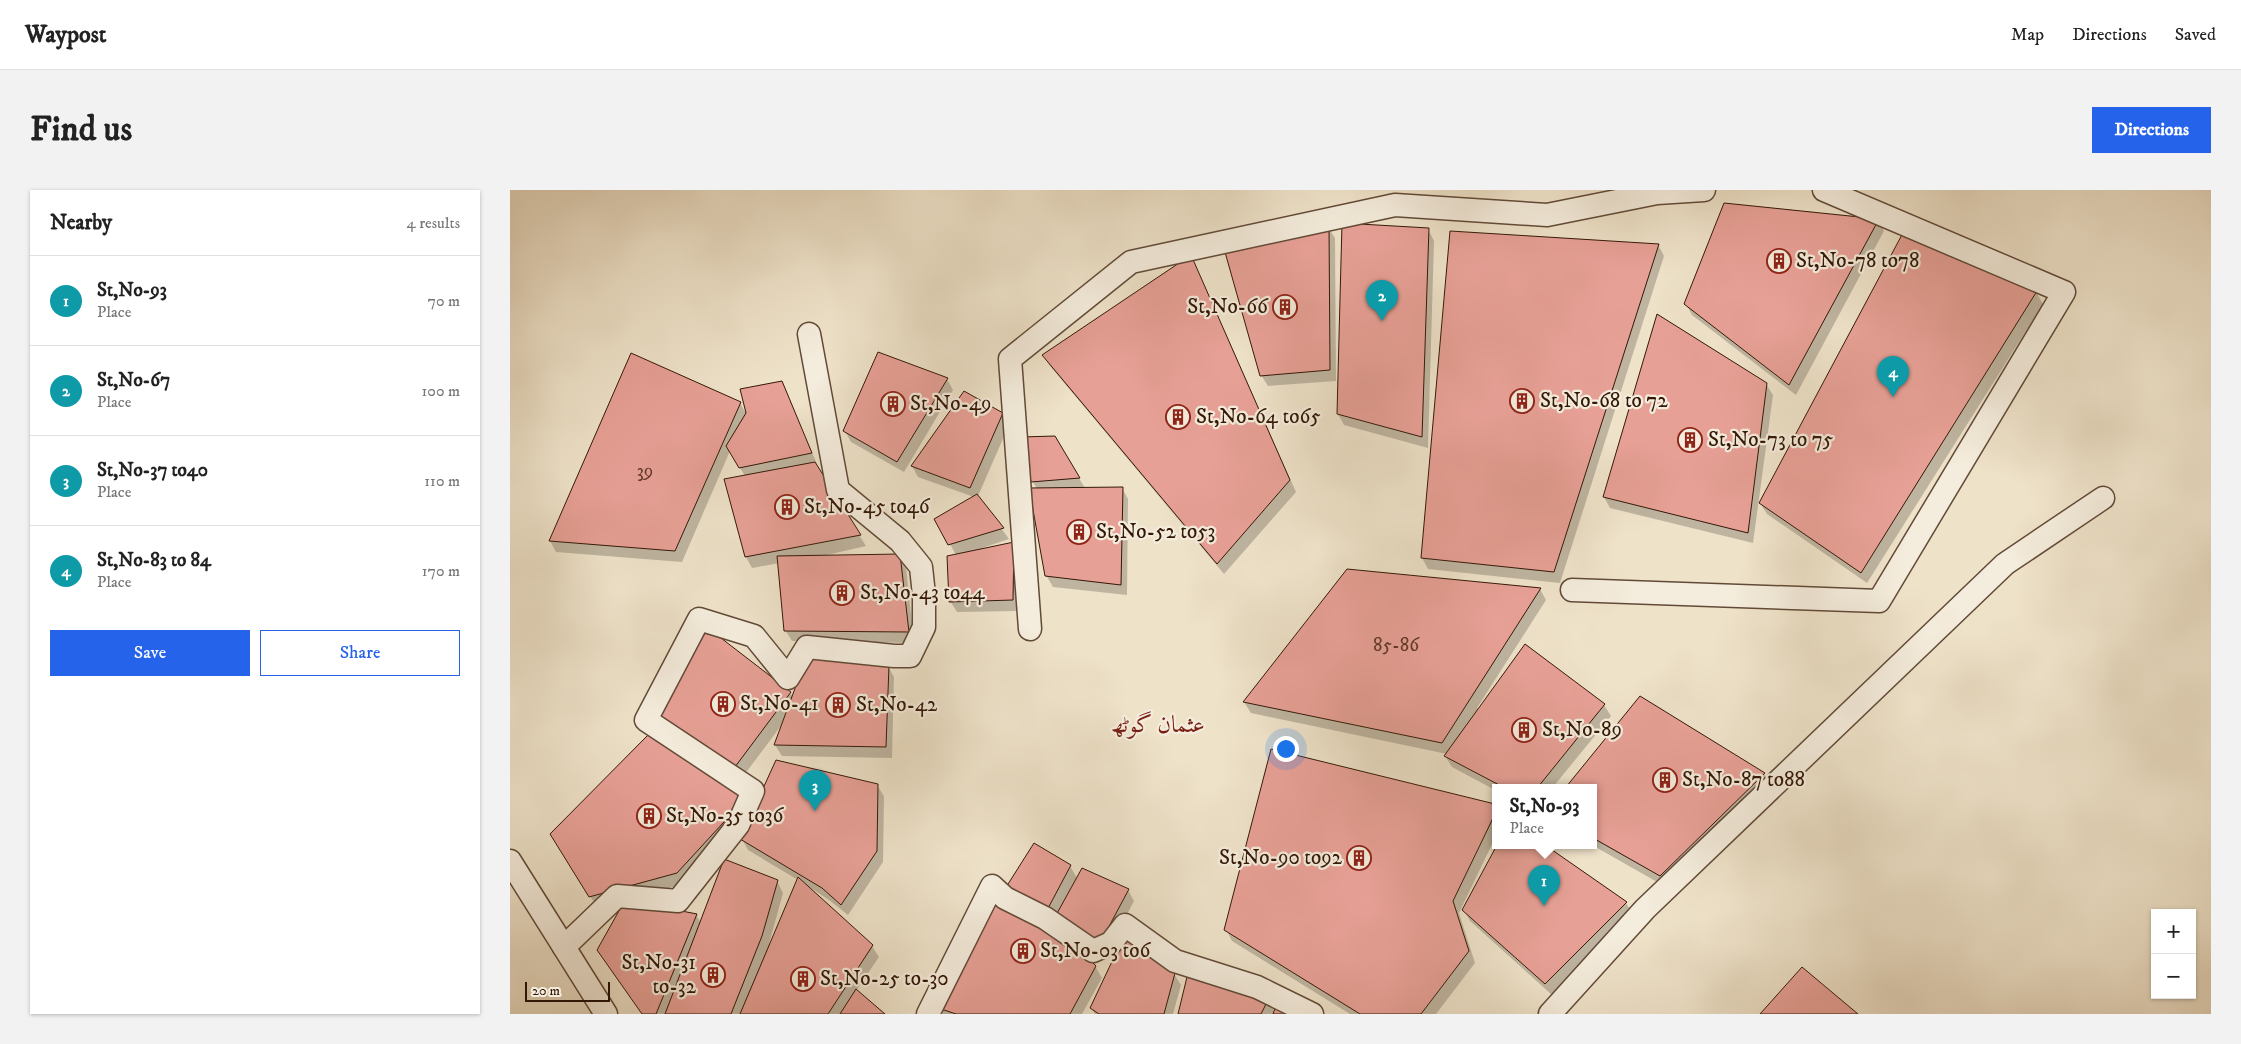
<!DOCTYPE html>
<meta charset="utf-8">
<style>
:root{--surface:#fff;--page:#f2f2f2;--text:#222;--muted:#767676;--line:#e0e0e0;--accent:#2563eb}
body{margin:0;font-family:"IM FELL DW Pica",Amiri,serif;background:var(--page);color:var(--text)}
.controls{position:absolute;right:15px;bottom:15px;display:grid;overflow:hidden;border-radius:0px;box-shadow:0 1px 4px #0004}
.controls button{width:45px;height:45px;display:grid;place-items:center;padding:0;border:0;border-bottom:1px solid var(--line);background:var(--surface);color:var(--text);font:25px sans-serif}
.scale{position:absolute;left:15px;bottom:12px;width:85px;box-sizing:border-box;padding-left:5px;border:2px solid #341807;border-top:0;font-size:14px;line-height:18px;white-space:nowrap;color:#341807;-webkit-text-stroke:4px #f4ecdc;paint-order:stroke}
.you{position:absolute;left:775px;top:558px;width:18px;height:18px;margin:-12px;border:4px solid #fff;border-radius:50%;background:#1a73e8;box-shadow:0 0 0 8px #1a73e833}
.badge{display:grid;place-items:center;width:32px;height:32px;border-radius:50%;background:var(--accent);color:#fff;font-size:16px;font-weight:700}
.pin{position:absolute;translate:-50% -41px;filter:drop-shadow(0 1px 2px #0008)}
.pin::after{content:'';position:absolute;top:26px;width:18px;height:15px;background:inherit;clip-path:polygon(0 0,100% 0,50% 100%)}
.popup{position:absolute;left:982px;top:594px;width:105px;height:65px;box-sizing:border-box;display:grid;place-content:center;border-radius:0px;background:var(--surface);filter:drop-shadow(0 1px 4px #0005);font-size:16px;white-space:nowrap;color:var(--muted)}
.popup b{font-size:19px;color:var(--text)}
.popup::after{content:'';position:absolute;left:50%;top:100%;margin-left:-10px;border:10px solid transparent;border-top-color:var(--surface)}
.list{margin:0;padding:0;list-style:none}
h2{display:flex;justify-content:space-between;align-items:center;height:65px;margin:0;padding:0 20px;font-size:21px}
h2 small{font-size:16px;font-weight:400;color:var(--muted)}
.list li{display:grid;grid-template-columns:32px 1fr auto;gap:15px;align-items:center;box-sizing:border-box;height:90px;padding:0 20px;border-top:1px solid var(--line)}
.list b{display:block;font-size:19px;white-space:nowrap}
.list p{margin:0;font-size:16px;white-space:nowrap;color:var(--muted)}
.list em{font-size:16px;font-style:normal;color:var(--muted)}
.actions{display:flex;gap:10px;padding:15px 20px}
.actions a{flex:1;padding:11px 0;border:1px solid var(--accent);border-radius:0px;text-align:center;font-size:18px;color:var(--accent)}
.actions .main{background:var(--accent);color:#fff}
.map{position:relative;flex:none;width:1701px;height:824px;overflow:hidden;border-radius:0px}
header{display:flex;align-items:center;gap:30px;box-sizing:border-box;height:70px;padding:0 25px;background:var(--surface);border-bottom:1px solid var(--line)}
header strong{font-size:24px}
nav{display:flex;gap:28px;margin-inline-start:auto;font-size:18px}
.intro{display:flex;align-items:center;justify-content:space-between;box-sizing:border-box;height:120px;padding:0 30px}
h1{margin:0;font-size:35px}
.button{padding:12px 22px;border-radius:0px;background:var(--accent);color:#fff;font-size:18px;font-weight:700}
main{display:flex;gap:30px;padding:0 30px}
aside{flex:1;background:var(--surface);border-radius:0px;box-shadow:0 1px 4px #0004}
.map>svg:first-child{display:block}
.shadow{fill:#0003}
.building{fill:#e7a096;stroke:#341807}
.lines{fill:none;stroke-linecap:round;stroke-linejoin:round}
.street-casing{stroke:#624a38;stroke-width:25}
.street{stroke:#f4ecdc;stroke-width:22}
.labels{text-anchor:middle;dominant-baseline:central;stroke-width:4.5;stroke-linejoin:round;paint-order:stroke}
.number-label{font-size:19px;fill:#613a2b}
.poi-label{font-size:21px;fill:#341807;stroke:#f4ecdc;text-anchor:start}
.quarter-label{font-size:24px;fill:#7a1f14;stroke:#f4ecdc}
</style>
<header>
<strong>Waypost</strong>
<nav><a>Map</a><a>Directions</a><a>Saved</a></nav>
</header>
<div class="intro"><h1>Find us</h1><a class="button">Directions</a></div>
<main>
<aside>
<h2>Nearby<small>4 results</small></h2>
<ul class="list">
<li><span class="badge" style="background:#0f9aa8">1</span><div><b>St,No-93</b><p>Place</p></div><em>70 m</em></li>
<li><span class="badge" style="background:#0f9aa8">2</span><div><b>St,No-67</b><p>Place</p></div><em>100 m</em></li>
<li><span class="badge" style="background:#0f9aa8">3</span><div><b>St,No-37 to40</b><p>Place</p></div><em>110 m</em></li>
<li><span class="badge" style="background:#0f9aa8">4</span><div><b>St,No-83 to 84</b><p>Place</p></div><em>170 m</em></li>
</ul>
<div class="actions"><a class="main">Save</a><a>Share</a></div>
</aside>
<div class="map">
<svg width="1701" height="824" viewBox="0 0 1701 824">
<rect width="100%" height="100%" fill="#eee2c9"/>
<filter id="stains"><feTurbulence type="fractalNoise" baseFrequency=".004" numOctaves="4"/><feColorMatrix values="0 0 0 0 .2 0 0 0 0 .09 0 0 0 0 .02 0 0 0 .5 -.17"/></filter>
<radialGradient id="worn" r=".72"><stop offset=".6" stop-color="#630" stop-opacity="0"/><stop offset="1" stop-color="#630" stop-opacity=".3"/></radialGradient>
<g class="shadow">
<path d="M1368,30L1374,41L1286,205L1182,125L1176,114Z"/>
<path d="M818,37L825,48L826,191L758,196L751,185Z"/>
<path d="M918,39L924,51L918,258L834,235L828,224Z"/>
<path d="M1395,41L1526,102L1533,114L1357,393L1257,324L1250,313Z"/>
<path d="M1148,55L1154,66L1050,393L918,379L912,368Z"/>
<path d="M681,67L786,302L714,384L540,176L533,165Z"/>
<path d="M1147,126L1256,194L1263,205L1243,353L1100,318L1094,307Z"/>
<path d="M437,189L443,200L394,282L341,252L335,241Z"/>
<path d="M272,193L307,274L305,275L356,356L308,367L389,365L396,377L404,453L282,451L275,440L269,373L242,378L236,367L235,286L220,261L172,372L46,362L40,351L230,213L237,225Z"/>
<path d="M492,224L499,235L468,306L499,349L472,358V360L503,353L509,421L447,422L440,411L446,365L440,354L464,307L408,287L402,276Z"/>
<path d="M544,247L575,298H612L618,309L617,405L543,397L536,385L527,299L523,292Z"/>
<path d="M838,380L1030,399L1036,410L967,518L969,520L1015,456L1094,515L1101,526L1043,597H985V600L942,577L935,566L937,564L741,523L734,512Z"/>
<path d="M378,476L384,487L382,568L272,566L265,555L273,533L229,592L154,537L280,503L283,507Z"/>
<path d="M1131,508L1254,584L1260,594L1156,697L1082,655L1083,597H1058Z"/>
<path d="M762,560L985,616V648L949,723L965,773L926,824H840L722,751L716,739Z"/>
<path d="M367,595L374,606L373,672L338,725L319,710L298,696L362,756L369,767L346,801L373,824H132L88,760L186,725L191,733L267,691L273,703L259,754L261,755L288,690L238,660L232,649Z"/>
<path d="M242,620L174,694L87,717L48,655Z"/>
<path d="M988,655H1033L1116,713L1123,724L1042,805L960,731L954,720Z"/>
<path d="M560,676L567,688L618,700L624,711L595,767L501,713Z"/>
<path d="M585,776L592,788L572,824H433L430,818Z"/>
<path d="M664,784L671,795L663,824H585L581,818Z"/>
<path d="M758,809L765,822L782,824H668Z"/>
</g>
<g class="building">
<path d="M1214,13L1369,29L1279,195L1174,114Z"/>
<path d="M832,33L919,38L912,247L827,224Z"/>
<path d="M819,35L820,180L750,186L713,55Z"/>
<path d="M1395,39L1527,101L1351,383L1249,313Z"/>
<path d="M940,41L1149,54L1044,382L911,368Z"/>
<path d="M681,65L780,290L707,374L532,165Z"/>
<path d="M1147,124L1257,193L1238,343L1093,307Z"/>
<path d="M368,162L438,188L387,272L333,241Z"/>
<path d="M121,163L231,212L165,361L39,351Z"/>
<path d="M272,191L302,263L229,278L216,256L236,223L230,199Z"/>
<path d="M454,201L493,223L460,298L401,276Z"/>
<path d="M545,246L570,288L521,292L511,247Z"/>
<path d="M305,272L351,345L235,367L214,289Z"/>
<path d="M613,297L611,395L535,386L519,298Z"/>
<path d="M467,304L494,338L438,355L424,329Z"/>
<path d="M504,352L503,410L439,412L437,366Z"/>
<path d="M390,364L399,442L274,441L267,366Z"/>
<path d="M837,379L1031,398L932,553L733,512Z"/>
<path d="M198,438L281,502L222,581L146,526Z"/>
<path d="M1015,454L1095,514L1028,597H993L934,566Z"/>
<path d="M297,466L379,475L376,557L264,555Z"/>
<path d="M1130,506L1255,583L1150,686L1083,648V597H1056Z"/>
<path d="M142,541L236,608L167,683L79,707L40,644Z"/>
<path d="M761,559L985,614V624L943,711L959,761L911,824H850L714,740Z"/>
<path d="M266,570L368,594L367,661L331,715L312,698L230,649Z"/>
<path d="M524,653L561,675L535,724L493,702Z"/>
<path d="M987,655H1035L1117,712L1035,794L952,720Z"/>
<path d="M214,669L268,690L252,746L221,824H155Z"/>
<path d="M572,678L619,699L588,757L545,727Z"/>
<path d="M288,687L363,755L318,824H230Z"/>
<path d="M481,706L556,746L586,776L560,824H446L428,818Z"/>
<path d="M115,710L187,724L146,824H132L87,760Z"/>
<path d="M615,744L665,783L654,824H589L580,818Z"/>
<path d="M1292,777L1348,824H1250Z"/>
<path d="M677,787L759,808L751,824H668Z"/>
<path d="M346,799L375,824H330Z"/>
<path d="M766,816L785,824H763Z"/>
</g>
<g class="lines">
<defs>
<g id="street">
<path d="M1062,400L1369,411L1554,102L1314,0"/>
<path d="M520,439L500,169L621,72L885,15L1037,25L1147,3L1194,0"/>
<path d="M0,671L96,824"/>
<path d="M54,757L107,706L168,711L228,635L243,601L136,530L189,429L244,446L278,488L297,457L384,466H400L414,437V405L411,377L390,351L328,300L299,144"/>
<path d="M418,824L482,696L495,708L535,728L583,761L601,753L615,735L665,771L747,797L802,824"/>
<path d="M1040,824L1135,719L1495,374L1593,308"/>
</g>
</defs>
<use href="#street" class="street-casing"/>
<use href="#street" class="street"/>
</g>
<defs>
<symbol id="building-ring" viewBox="-11 -11 22 22"><circle r="9.5" fill="#f4ecdc" stroke="#8f2418" stroke-width="1.5"/><path d="M-4-6H4V6H1V3H-1V6H-4ZM-2.5-4.3h1.7v1.8h-1.7ZM.8-4.3h1.7v1.8H.8ZM-2.5-1h1.7V.8h-1.7ZM.8-1h1.7V.8H.8Z" fill="#8f2418"/></symbol>
</defs>
<g fill-rule="evenodd">
<use href="#building-ring" x="1255" y="57" width="28" height="28"/>
<use href="#building-ring" x="761" y="103" width="28" height="28"/>
<use href="#building-ring" x="998" y="197" width="28" height="28"/>
<use href="#building-ring" x="369" y="200" width="28" height="28"/>
<use href="#building-ring" x="654" y="213" width="28" height="28"/>
<use href="#building-ring" x="1166" y="236" width="28" height="28"/>
<use href="#building-ring" x="263" y="303" width="28" height="28"/>
<use href="#building-ring" x="555" y="328" width="28" height="28"/>
<use href="#building-ring" x="318" y="389" width="28" height="28"/>
<use href="#building-ring" x="199" y="500" width="28" height="28"/>
<use href="#building-ring" x="314" y="501" width="28" height="28"/>
<use href="#building-ring" x="1000" y="526" width="28" height="28"/>
<use href="#building-ring" x="1141" y="576" width="28" height="28"/>
<use href="#building-ring" x="125" y="612" width="28" height="28"/>
<use href="#building-ring" x="835" y="654" width="28" height="28"/>
<use href="#building-ring" x="499" y="747" width="28" height="28"/>
<use href="#building-ring" x="189" y="771" width="28" height="28"/>
<use href="#building-ring" x="279" y="775" width="28" height="28"/>
</g>
<g class="labels">
<g class="number-label">
<text x="135" y="281">39</text>
<text x="886" y="455">85-86</text>
</g>
<g class="poi-label">
<text x="1286" y="71">St,No-78 to78</text>
<text x="758" y="117" text-anchor="end">St,No-66</text>
<text x="1030" y="211">St,No-68 to 72</text>
<text x="400" y="214">St,No-49</text>
<text x="686" y="227">St,No-64 to65</text>
<text x="1198" y="250">St,No-73 to 75</text>
<text x="294" y="317">St,No-45 to46</text>
<text x="586" y="342">St,No-52 to53</text>
<text x="350" y="403">St,No-43 to44</text>
<text x="230" y="514">St,No-41</text>
<text x="346" y="515">St,No-42</text>
<text x="1032" y="540">St,No-89</text>
<text x="1172" y="590">St,No-87 to88</text>
<text x="156" y="626">St,No-35 to36</text>
<text x="832" y="668" text-anchor="end">St,No-90 to92</text>
<text x="530" y="761">St,No-03 to6</text>
<text x="186" y="773" text-anchor="end">St,No-31<tspan x="186" dy="24">to-32</tspan></text>
<text x="310" y="789">St,No-25 to-30</text>
</g>
<g class="quarter-label">
<text x="648" y="535">عثمان گوٹھ</text>
</g>
</g>
<rect width="100%" height="100%" filter="url(#stains)"/>
<rect width="100%" height="100%" fill="url(#worn)"/>
</svg>
<div class="controls">
<button>+</button>
<button>−</button>
</div>
<div class="scale">20 m</div>
<div class="you"></div>
<div class="pin badge" style="left:1034px;top:716px;background:#0f9aa8">1</div>
<div class="popup"><b>St,No-93</b>Place</div>
<div class="pin badge" style="left:872px;top:131px;background:#0f9aa8">2</div>
<div class="pin badge" style="left:305px;top:621px;background:#0f9aa8">3</div>
<div class="pin badge" style="left:1383px;top:207px;background:#0f9aa8">4</div>
</div>
</main>
